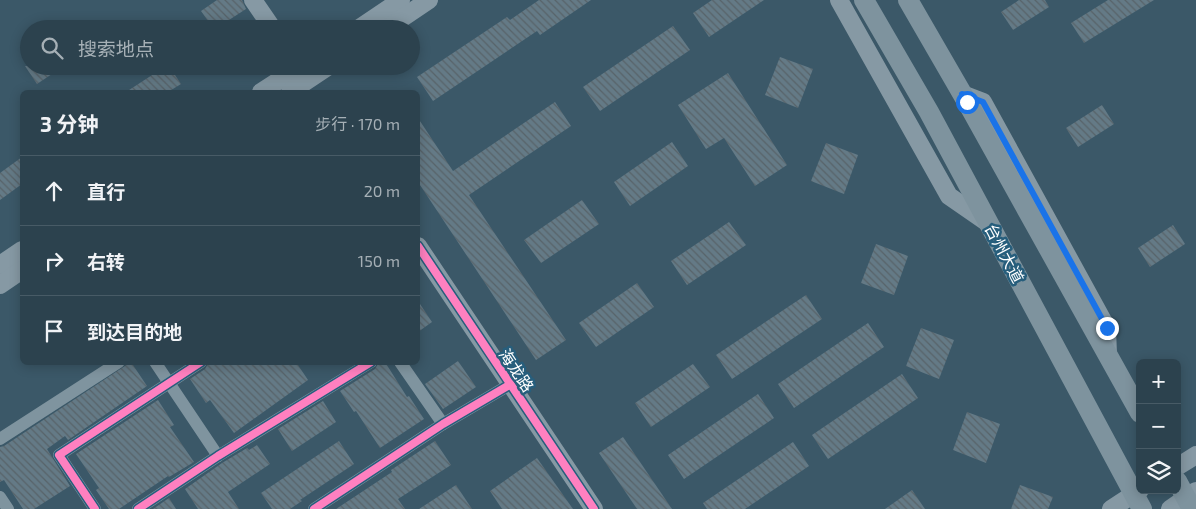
<!DOCTYPE html>
<html lang="zh">
<meta charset="utf-8">
<style>
:root{--surface:#2c424e;--page:#384d58;--text:#f1f3f6;--muted:#a6b0b6;--line:#485b66}
body{margin:0;font-family:"Exo 2","Noto Sans SC",sans-serif;background:var(--page);color:var(--text)}
.controls{position:absolute;right:15px;bottom:15px;display:grid;overflow:hidden;border-radius:8px;box-shadow:0 2px 12px #0003}
.controls button{width:45px;height:45px;display:grid;place-items:center;padding:0;border:0;border-bottom:1px solid var(--line);background:var(--surface);color:var(--text);font:25px sans-serif}
.stop{position:absolute;width:15px;height:15px;margin:-11px;border:4px solid #1a73e8;border-radius:50%;background:#fff}
.stop.end{background:#1a73e8;border-color:#fff;box-shadow:0 1px 5px #0008}
.list{margin:0;padding:0;list-style:none}
h2{display:flex;justify-content:space-between;align-items:center;height:65px;margin:0;padding:0 20px;font-size:21px}
h2 small{font-size:16px;font-weight:400;color:var(--muted)}
.list li{display:grid;grid-template-columns:32px 1fr auto;gap:15px;align-items:center;box-sizing:border-box;height:70px;padding:0 20px;border-top:1px solid var(--line)}
.list b{display:block;font-size:19px;white-space:nowrap}
.list em{font-size:16px;font-style:normal;color:var(--muted)}
.icon{flex:none;width:28px;height:28px;fill:none;stroke:currentColor;stroke-width:2;stroke-linecap:round;stroke-linejoin:round}
.map{position:relative;flex:none;width:1196px;height:509px;overflow:hidden}
.search{position:absolute;background:var(--surface);box-shadow:0 2px 12px #0003;left:20px;top:20px;width:400px;height:55px;display:flex;align-items:center;gap:12px;box-sizing:border-box;padding:0 18px;border-radius:28px;color:var(--muted);font-size:19px}
.panel{position:absolute;background:var(--surface);box-shadow:0 2px 12px #0003;left:20px;top:90px;width:400px;height:275px;border-radius:8px}
.map>svg:first-child{display:block}
.building{fill:url(#building-back-hatch)}
.lines{fill:none;stroke-linecap:round;stroke-linejoin:round}
.street{stroke:#7f949f;stroke-width:12}
.secondary{stroke:#8699a4;stroke-width:18}
.primary{stroke:#7e939e;stroke-width:20}
.cycleway-casing{stroke:#275e7c;stroke-width:11}
.cycleway{stroke:#ff80c0;stroke-width:8}
.route{stroke:#1a73e8;stroke-width:6}
.labels{text-anchor:middle;dominant-baseline:central;stroke-width:5;stroke-linejoin:round;paint-order:stroke}
.street-label{font-size:16px;fill:#fff;stroke:#275e7c}
</style>
<div class="map">
<svg width="1196" height="509" viewBox="0 0 1196 509">
<defs>
<pattern id="building-back-hatch" width="6" height="6" patternUnits="userSpaceOnUse" patternTransform="scale(1.25)"><rect width="6" height="6" fill="#647a86"/><path d="M-1 5l2 2M0 0l6 6M5-1l2 2" fill="none" stroke="#586369"/></pattern>
</defs>
<rect width="100%" height="100%" fill="#3b5868"/>
<g class="building">
<path d="M217,0H242L246,9L215,29H197L208,21L201,11Z"/>
<path d="M539,0H591L540,35L537,31L433,101L417,77L507,17L510,20Z"/>
<path d="M712,0H764L709,37L693,13Z"/>
<path d="M1019,0H1045L1049,7L1013,30L1001,12Z"/>
<path d="M1108,0H1154L1084,43L1071,23Z"/>
<path d="M673,26L690,50L600,111L583,87Z"/>
<path d="M780,57L813,69L798,108L765,95Z"/>
<path d="M25,66H64L37,84Z"/>
<path d="M166,66H169L181,84L168,92H126Z"/>
<path d="M728,73L787,165L755,186L724,138L706,149L678,105Z"/>
<path d="M555,102L571,126L469,195L566,340L536,360L418,182V118L453,171Z"/>
<path d="M1102,105L1114,124L1078,147L1066,128Z"/>
<path d="M672,142L688,166L630,206L614,182Z"/>
<path d="M826,143L858,155L844,194L811,181Z"/>
<path d="M22,157V184L0,200V173Z"/>
<path d="M582,200L599,224L541,263L524,240Z"/>
<path d="M729,222L746,245L687,285L671,261Z"/>
<path d="M1173,225L1185,244L1150,267L1138,248Z"/>
<path d="M876,244L908,256L894,295L861,283Z"/>
<path d="M637,283L654,307L596,347L579,323Z"/>
<path d="M806,295L822,319L732,379L716,355Z"/>
<path d="M418,301L432,322L418,332Z"/>
<path d="M868,323L884,347L794,408L778,384Z"/>
<path d="M921,328L954,340L939,379L906,366Z"/>
<path d="M458,361L476,387L443,409L425,384Z"/>
<path d="M131,362L147,386L68,440L65,436L47,449L70,486L34,509H23L4,480L0,482V447L4,446Z"/>
<path d="M209,362H296L308,380L234,433L210,400L206,403L190,379L205,369Z"/>
<path d="M379,362H385L407,397L409,396L424,419L380,448L356,411L354,412L340,391L375,369Z"/>
<path d="M693,364L710,387L651,427L635,403Z"/>
<path d="M902,374L918,398L828,459L812,435Z"/>
<path d="M758,394L774,418L684,479L668,455Z"/>
<path d="M158,400L174,425L170,427L194,462L169,477L168,476L119,509H109L96,490L99,488L76,454Z"/>
<path d="M323,401L336,422L292,451L278,429Z"/>
<path d="M967,412L1000,424L986,463L953,450Z"/>
<path d="M623,437L672,509H637L599,453Z"/>
<path d="M339,441L354,464L300,500L302,501L290,509H272L261,493Z"/>
<path d="M435,441L451,465L398,499L405,509H336L392,472L391,470Z"/>
<path d="M793,442L809,466L745,509H707L703,503Z"/>
<path d="M257,445L270,464L228,492L239,509H198L185,489L222,463L247,448L249,450Z"/>
<path d="M537,458L573,509H502L490,491Z"/>
<path d="M456,485L472,509H419Z"/>
<path d="M1020,485L1053,497L1048,509H1011Z"/>
<path d="M912,490L925,509H885Z"/>
<path d="M169,498L176,509H153Z"/>
</g>
<g class="lines">
<g class="street">
<path d="M155,362L218,456"/>
<path d="M400,362L443,424"/>
<path d="M0,439L119,362"/>
<path d="M0,497L8,509"/>
<path d="M95,509L59,455L201,362"/>
<path d="M138,509L218,456L371,362"/>
<path d="M314,509L443,424L511,384"/>
</g>
<g class="secondary">
<path d="M253,0L273,29"/>
<path d="M839,0L949,196L988,223"/>
<path d="M358,29L401,0"/>
<path d="M386,29L429,0"/>
<path d="M261,92L301,66"/>
<path d="M290,92L329,66"/>
<path d="M962,94L983,102L1107,328L1108,355"/>
<path d="M418,246L594,509"/>
<path d="M0,265L22,250"/>
<path d="M0,285L22,270"/>
<path d="M1177,467L1196,455"/>
<path d="M1111,509L1140,490"/>
<path d="M1170,509L1196,491"/>
</g>
<g class="primary">
<path d="M864,0L929,112L1142,509"/>
<path d="M908,0L967,102L1140,413"/>
<path d="M1177,481L1192,509"/>
</g>
<defs>
<g id="cycleway">
<path d="M418,246L594,509"/>
<path d="M95,509L59,455L201,362"/>
<path d="M138,509L218,456L371,362"/>
<path d="M314,509L443,424L511,384"/>
</g>
</defs>
<use href="#cycleway" class="cycleway-casing"/>
<use href="#cycleway" class="cycleway"/>
</g>
<g class="lines">
<path class="route" d="M967,102L962,94L983,102L1107,328"/>
</g>
<g class="labels">
<g class="street-label">
<text transform="translate(1005 253) rotate(62)">台州大道</text>
<text transform="translate(517 370) rotate(56)">海龙路</text>
</g>
</g>
</svg>
<div class="controls">
<button>+</button>
<button>−</button>
<button><svg class="icon" aria-label="layers" viewBox="0 0 24 24"><path d="M12 4l9 5-9 5-9-5zM3 14l9 5 9-5"/></svg></button>
</div>
<div class="stop" style="left:967px;top:102px"></div>
<div class="stop end" style="left:1107px;top:328px"></div>
<div class="search"><svg class="icon" aria-label="search" viewBox="0 0 24 24"><circle cx="10" cy="10" r="6"/><path d="M15 15l6 6"/></svg>搜索地点</div>
<section class="panel">
<h2>3 分钟<small>步行 · 170 m</small></h2>
<ul class="list">
<li><svg class="icon" aria-label="ahead" viewBox="0 0 24 24"><path d="M12 20V5M6 11l6-6 6 6"/></svg><div><b>直行</b></div><em>20 m</em></li>
<li><svg class="icon" aria-label="right" viewBox="0 0 24 24"><path d="M7 20v-9h11M14 6l5 5-5 5"/></svg><div><b>右转</b></div><em>150 m</em></li>
<li><svg class="icon" aria-label="arrive" viewBox="0 0 24 24"><path d="M6 21V4h12l-3 4 3 4H6"/></svg><div><b>到达目的地</b></div></li>
</ul>
</section>
</div>
